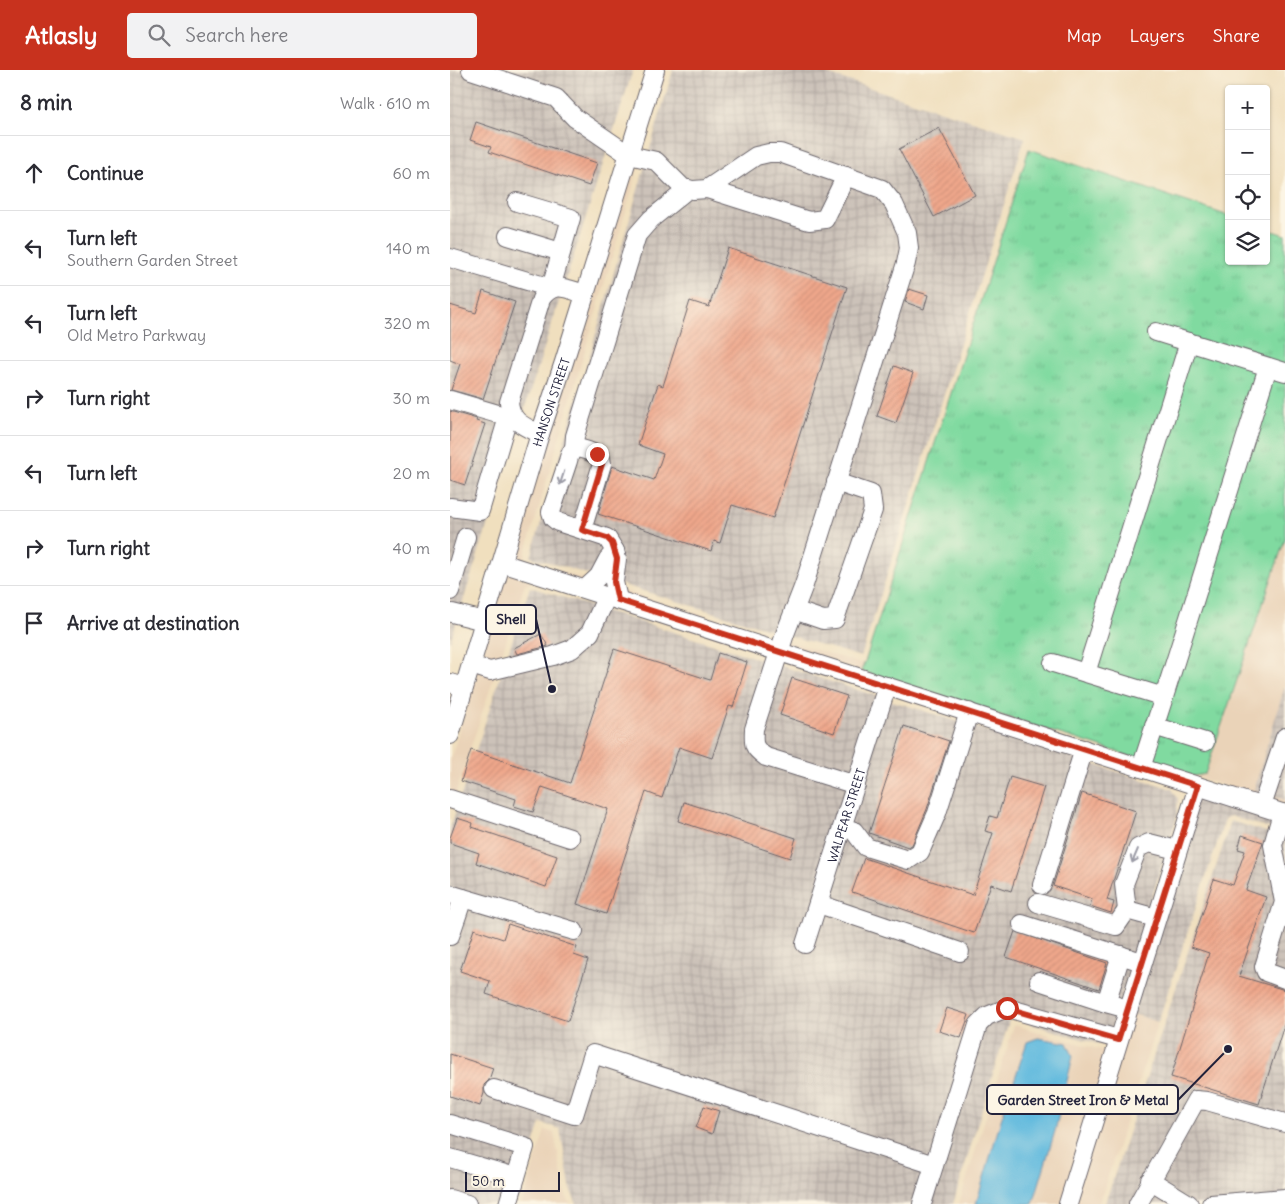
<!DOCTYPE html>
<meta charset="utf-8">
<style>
:root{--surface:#fff;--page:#f2f2f3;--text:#2b2b33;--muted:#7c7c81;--line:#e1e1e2;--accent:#c8321e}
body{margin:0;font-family:Delius,sans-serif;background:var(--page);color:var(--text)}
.controls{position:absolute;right:15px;top:15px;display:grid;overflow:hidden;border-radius:5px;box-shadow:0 1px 4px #0004}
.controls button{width:45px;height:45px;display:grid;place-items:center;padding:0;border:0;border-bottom:1px solid var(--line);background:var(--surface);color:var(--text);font:25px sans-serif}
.scale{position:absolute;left:15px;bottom:12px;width:95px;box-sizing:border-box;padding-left:5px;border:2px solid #22223b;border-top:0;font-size:14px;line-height:18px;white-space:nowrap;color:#22223b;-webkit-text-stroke:4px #fcf5e5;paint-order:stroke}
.stop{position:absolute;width:15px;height:15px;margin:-11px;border:4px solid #c8321e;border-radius:50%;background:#fff}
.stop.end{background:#c8321e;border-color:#fff;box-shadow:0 1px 5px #0008}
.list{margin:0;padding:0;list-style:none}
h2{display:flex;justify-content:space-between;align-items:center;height:65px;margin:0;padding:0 20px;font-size:21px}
h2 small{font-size:16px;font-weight:400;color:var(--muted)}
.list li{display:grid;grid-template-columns:32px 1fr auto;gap:15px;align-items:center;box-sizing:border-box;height:75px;padding:0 20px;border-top:1px solid var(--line)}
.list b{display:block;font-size:19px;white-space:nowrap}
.list p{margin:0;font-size:16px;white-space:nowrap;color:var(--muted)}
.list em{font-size:16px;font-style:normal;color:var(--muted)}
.icon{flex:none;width:28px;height:28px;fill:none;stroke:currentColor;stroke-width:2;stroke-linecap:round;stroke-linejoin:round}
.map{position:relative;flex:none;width:835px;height:1134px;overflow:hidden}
header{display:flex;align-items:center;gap:30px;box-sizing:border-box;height:70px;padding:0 25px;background:var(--accent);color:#fff}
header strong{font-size:24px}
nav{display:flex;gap:28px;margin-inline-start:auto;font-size:18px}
.search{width:350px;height:45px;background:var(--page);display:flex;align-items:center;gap:12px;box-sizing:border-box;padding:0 18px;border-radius:5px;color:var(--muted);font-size:19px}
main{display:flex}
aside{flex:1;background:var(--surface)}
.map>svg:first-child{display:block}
.built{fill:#ead3b8}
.industrial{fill:url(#industrial-grid)}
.grass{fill:url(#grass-tufts);stroke:#517e6e}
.water{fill:#61bade;stroke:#426e8c}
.building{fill:url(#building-hatch)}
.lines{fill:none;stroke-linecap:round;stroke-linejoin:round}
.minor-casing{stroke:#6a6469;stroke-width:20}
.minor{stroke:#fff;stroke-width:18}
.oneway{stroke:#9c9ca7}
.route{stroke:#c8321e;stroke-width:6}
.labels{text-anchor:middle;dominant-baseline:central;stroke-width:4;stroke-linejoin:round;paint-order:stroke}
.street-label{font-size:12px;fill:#22223b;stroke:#fcf5e5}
.leader{fill:none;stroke:#22223b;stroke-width:2}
.callout-dot{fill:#22223b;stroke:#fcf5e5;stroke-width:2}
.callout{fill:#fcf5e5;stroke:#22223b;stroke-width:2}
.callout-label{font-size:14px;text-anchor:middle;font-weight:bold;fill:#22223b}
</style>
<header>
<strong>Atlasly</strong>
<div class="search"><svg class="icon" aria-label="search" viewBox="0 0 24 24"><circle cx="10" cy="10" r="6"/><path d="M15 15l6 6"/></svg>Search here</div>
<nav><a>Map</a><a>Layers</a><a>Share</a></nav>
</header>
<main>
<aside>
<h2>8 min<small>Walk · 610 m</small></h2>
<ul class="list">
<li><svg class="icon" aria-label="ahead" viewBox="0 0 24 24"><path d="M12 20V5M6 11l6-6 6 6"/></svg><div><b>Continue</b></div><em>60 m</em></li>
<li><svg class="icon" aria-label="left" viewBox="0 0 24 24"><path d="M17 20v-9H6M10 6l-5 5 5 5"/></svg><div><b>Turn left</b><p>Southern Garden Street</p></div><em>140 m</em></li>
<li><svg class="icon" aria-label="left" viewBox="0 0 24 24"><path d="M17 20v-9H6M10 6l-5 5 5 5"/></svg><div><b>Turn left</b><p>Old Metro Parkway</p></div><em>320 m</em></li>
<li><svg class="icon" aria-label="right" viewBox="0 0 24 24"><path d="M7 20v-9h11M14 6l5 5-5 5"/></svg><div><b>Turn right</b></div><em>30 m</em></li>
<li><svg class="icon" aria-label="left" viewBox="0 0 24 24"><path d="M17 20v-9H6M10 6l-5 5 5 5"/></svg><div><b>Turn left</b></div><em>20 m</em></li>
<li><svg class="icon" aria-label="right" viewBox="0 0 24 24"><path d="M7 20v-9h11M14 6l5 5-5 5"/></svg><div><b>Turn right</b></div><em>40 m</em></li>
<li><svg class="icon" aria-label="arrive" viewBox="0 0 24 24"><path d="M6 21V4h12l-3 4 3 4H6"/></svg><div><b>Arrive at destination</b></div></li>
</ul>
</aside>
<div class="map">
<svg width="835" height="1134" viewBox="0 0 835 1134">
<defs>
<pattern id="industrial-grid" width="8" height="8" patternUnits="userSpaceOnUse" patternTransform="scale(1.25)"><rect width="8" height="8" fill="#ccc2b9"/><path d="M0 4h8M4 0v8" fill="none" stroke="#afa6a0"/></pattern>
<pattern id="grass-tufts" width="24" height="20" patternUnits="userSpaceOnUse" patternTransform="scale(1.25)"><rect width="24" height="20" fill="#80daa0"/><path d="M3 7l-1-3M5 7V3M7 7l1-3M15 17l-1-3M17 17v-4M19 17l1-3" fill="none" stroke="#6ebb8b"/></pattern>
<pattern id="building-hatch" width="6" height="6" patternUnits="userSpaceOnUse" patternTransform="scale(1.25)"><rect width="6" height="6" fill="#efa78b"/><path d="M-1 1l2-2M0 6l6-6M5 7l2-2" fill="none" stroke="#cd8f79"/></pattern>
</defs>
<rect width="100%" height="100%" fill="#fcf5e5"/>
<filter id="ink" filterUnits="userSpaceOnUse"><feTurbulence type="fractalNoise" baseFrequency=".02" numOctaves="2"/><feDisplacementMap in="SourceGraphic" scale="10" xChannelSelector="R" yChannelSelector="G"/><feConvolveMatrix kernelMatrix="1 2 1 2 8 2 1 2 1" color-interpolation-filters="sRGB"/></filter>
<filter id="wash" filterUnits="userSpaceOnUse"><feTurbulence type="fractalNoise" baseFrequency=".0096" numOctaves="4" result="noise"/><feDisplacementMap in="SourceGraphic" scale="20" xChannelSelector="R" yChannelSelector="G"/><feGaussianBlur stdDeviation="1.12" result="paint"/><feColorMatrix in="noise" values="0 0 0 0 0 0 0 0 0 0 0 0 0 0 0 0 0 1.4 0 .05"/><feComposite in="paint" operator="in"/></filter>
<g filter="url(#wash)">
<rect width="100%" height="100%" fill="#f0dfbe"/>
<g class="built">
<path d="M213,0H217L75,485V488L79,492L409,593L414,592L411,601L61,488L72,448Z"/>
<path d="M835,469V735L743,706L755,704Z"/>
<path d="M57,501L82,512L75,514L0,740V691Z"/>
<path d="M680,943L708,952L649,1134H583L605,1061L588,968L577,972L551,1050L526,1134H509L564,955L658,982Z"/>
<path d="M95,1060L104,1063L115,1123L120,1134H72Z"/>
</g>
<g class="industrial">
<path d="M0,0H183L0,572Z"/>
<path d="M223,0H365L575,68L411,587L81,487Z"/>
<path d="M80,517L722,719L728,729L726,749L656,976L560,948L503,1134H127L121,1121L110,1059L91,1053L65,1134H0V759Z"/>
<path d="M835,615V730L804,720Z"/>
<path d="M739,720L835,751V763L780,746L775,749L708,952L680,943Z"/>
<path d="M781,751L835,768V1134H655Z"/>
</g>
<path class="grass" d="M579,79L779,146V191H816V159L835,165V469L755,704L743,706L411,601L416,589Z"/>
<path class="water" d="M588,968L617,973L623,986L605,1061L583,1134H526L551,1050L577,972Z"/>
<g id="blocks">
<g class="building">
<path d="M26,52L147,93L139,116L39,82L41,77L20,70Z"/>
<path d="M489,58L525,125L484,147L449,79Z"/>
<path d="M278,178L397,217L323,448L282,435L270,473L264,471L261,481L148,444L162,396L204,410L213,384L188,375L208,314L213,316L240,231L259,237Z"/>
<path d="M459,219L478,225L474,239L455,232Z"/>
<path d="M33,221L65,232L33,329L1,320L10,294L0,290V235L26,243Z"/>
<path d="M444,296L463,303L446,353L427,346Z"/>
<path d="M0,341L27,349L26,351L35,354L15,415L0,410Z"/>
<path d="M91,564L98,576L67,584L64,578Z"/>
<path d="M164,579L260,610L268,583L297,592L283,637L279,636L262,688L229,677L212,728L196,722L156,844L127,834L158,739L92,717L83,742L64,736L66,729L11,711L21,680L120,713Z"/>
<path d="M342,608L397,626L384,663L330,645Z"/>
<path d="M454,656L499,671L477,739L462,775L458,777L419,763Z"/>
<path d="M560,707L594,717L561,821L541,814L524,863L402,822L414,788L523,825L543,763L535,761L540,746L547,748Z"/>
<path d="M632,723L686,741L657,830L664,832L661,843L640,836L642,829L603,816Z"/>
<path d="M234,732L346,768L340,788L228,751Z"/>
<path d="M7,748L23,753L22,757L107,786L96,817L26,793L29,783L0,773V768Z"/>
<path d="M792,765L813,772L796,820L816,827L789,906L835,920V952L809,1034L721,1007L759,883L741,877L764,809L783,815L795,781L788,779Z"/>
<path d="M58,854L127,877L124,885L138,890L118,951L36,924L40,911L10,901L24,859L53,869Z"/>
<path d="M565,861L657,893L649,919L556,887Z"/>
<path d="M497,938L519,945L511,968L489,961Z"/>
<path d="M0,984L43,998L39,1010L34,1015V1023L30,1036L0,1026Z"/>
<path d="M254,1036L269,1041L262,1064L246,1058Z"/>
</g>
</g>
</g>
<g filter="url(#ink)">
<use href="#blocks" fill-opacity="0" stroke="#6a6469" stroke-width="1"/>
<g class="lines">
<defs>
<g id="minor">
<path d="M21,0L106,28L125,48L179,85L206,91L233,118L243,120L257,119L306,86L319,83H330L432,119L444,134L457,163L459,178L456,193L354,515L335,564L304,659C303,675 303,678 316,687L406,715"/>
<path d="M257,119L359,151L375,149L396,106"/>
<path d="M58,166L111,182"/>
<path d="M0,188L101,218L121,148L67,132"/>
<path d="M706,262L835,302"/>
<path d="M0,330L65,349"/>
<path d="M90,364C73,356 61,352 59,332L91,229C104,210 116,219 135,224"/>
<path d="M124,379L125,366L187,165L201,149L238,119"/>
<path d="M0,437L30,441L58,347"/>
<path d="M132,460L152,394L151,388C147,384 129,376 124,379C120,382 119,387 118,391L101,442L103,448L108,452L157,468L165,481"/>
<path d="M52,493L835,744"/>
<path d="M135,519L149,506L158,489L165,481L167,489L164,512L168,529"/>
<path d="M0,521L16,467"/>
<path d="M344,540L373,550L385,549L423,440L421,424L386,412"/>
<path d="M2,543L34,551"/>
<path d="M603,593L714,627L691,698"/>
<path d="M21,595L40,601L103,586L122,579L140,563L157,526"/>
<path d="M636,603L739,272"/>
<path d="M0,613L14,617"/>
<path d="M714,627L818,297"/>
<path d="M704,656L755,672"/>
<path id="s1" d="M0,665L89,367L114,292L205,0"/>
<path d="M0,729L120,768"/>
<path d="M812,736L835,667"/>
<path d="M832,743L823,775L834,832L814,897L816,902L835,909"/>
<path d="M393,757L404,761L416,777L458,790L470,782L487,743L519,642"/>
<path d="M592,815L634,679"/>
<path d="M0,824L124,861"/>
<path d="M588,833L666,856L677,840L706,848"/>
<path d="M369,834L510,882"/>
<path d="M677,840L674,814L688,778L699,773L727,780"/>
<path d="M572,854L692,892"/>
<path d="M0,866L13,828"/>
<path id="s2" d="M355,874L437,616"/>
<path d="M671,885L656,933L678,939"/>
<path d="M589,911L656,933"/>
<path d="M44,1019L124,1045L143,984L484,1095"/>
<path d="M0,1054L75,1077L58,1134"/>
<path d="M0,1088L66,1107"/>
<path d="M700,1110L739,1134"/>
<path d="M0,1129L17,1134"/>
<path d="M472,1134L528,955L537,946L557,938L668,969"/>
<path d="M618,1134L748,716"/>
<path d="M688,1134L746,1030L757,1031L835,1053"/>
<path d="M761,1134L835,1128"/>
</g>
</defs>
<use href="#minor" class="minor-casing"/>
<use href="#minor" class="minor"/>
</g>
<defs><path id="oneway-shaft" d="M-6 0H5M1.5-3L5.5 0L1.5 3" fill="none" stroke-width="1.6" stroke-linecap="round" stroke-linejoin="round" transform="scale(1.25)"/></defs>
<g class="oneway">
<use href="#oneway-shaft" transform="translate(112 408) rotate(108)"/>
<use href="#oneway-shaft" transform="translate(685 786) rotate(113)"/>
</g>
</g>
<g class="lines" filter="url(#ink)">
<path class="route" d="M147,384L151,388L152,394L132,460L157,468L162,473L167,489L164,512L168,530L748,716L668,970L557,938"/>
</g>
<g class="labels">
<g class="street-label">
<text stroke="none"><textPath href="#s1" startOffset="348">HANSON STREET</textPath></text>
<text stroke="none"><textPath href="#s2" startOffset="135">WALPEAR STREET</textPath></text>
</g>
</g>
<path class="leader" d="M102 619L86 549M778 979L728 1030"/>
<g class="callout-dot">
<circle cx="102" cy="619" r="5"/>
<circle cx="778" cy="979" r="5"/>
</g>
<g class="callout">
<rect x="36" y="535" width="50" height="29" rx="5"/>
<rect x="537" y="1015" width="191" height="29" rx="5"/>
</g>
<g class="callout-label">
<text x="61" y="554">Shell</text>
<text x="633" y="1035">Garden Street Iron &amp; Metal</text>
</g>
</svg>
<div class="controls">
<button>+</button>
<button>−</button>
<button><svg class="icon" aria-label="locate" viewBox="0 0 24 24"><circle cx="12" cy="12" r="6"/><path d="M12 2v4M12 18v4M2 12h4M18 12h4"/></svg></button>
<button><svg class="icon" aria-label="layers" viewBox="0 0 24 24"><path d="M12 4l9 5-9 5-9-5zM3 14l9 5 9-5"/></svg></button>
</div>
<div class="scale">50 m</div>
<div class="stop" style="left:557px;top:938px"></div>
<div class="stop end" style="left:147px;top:384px"></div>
</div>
</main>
